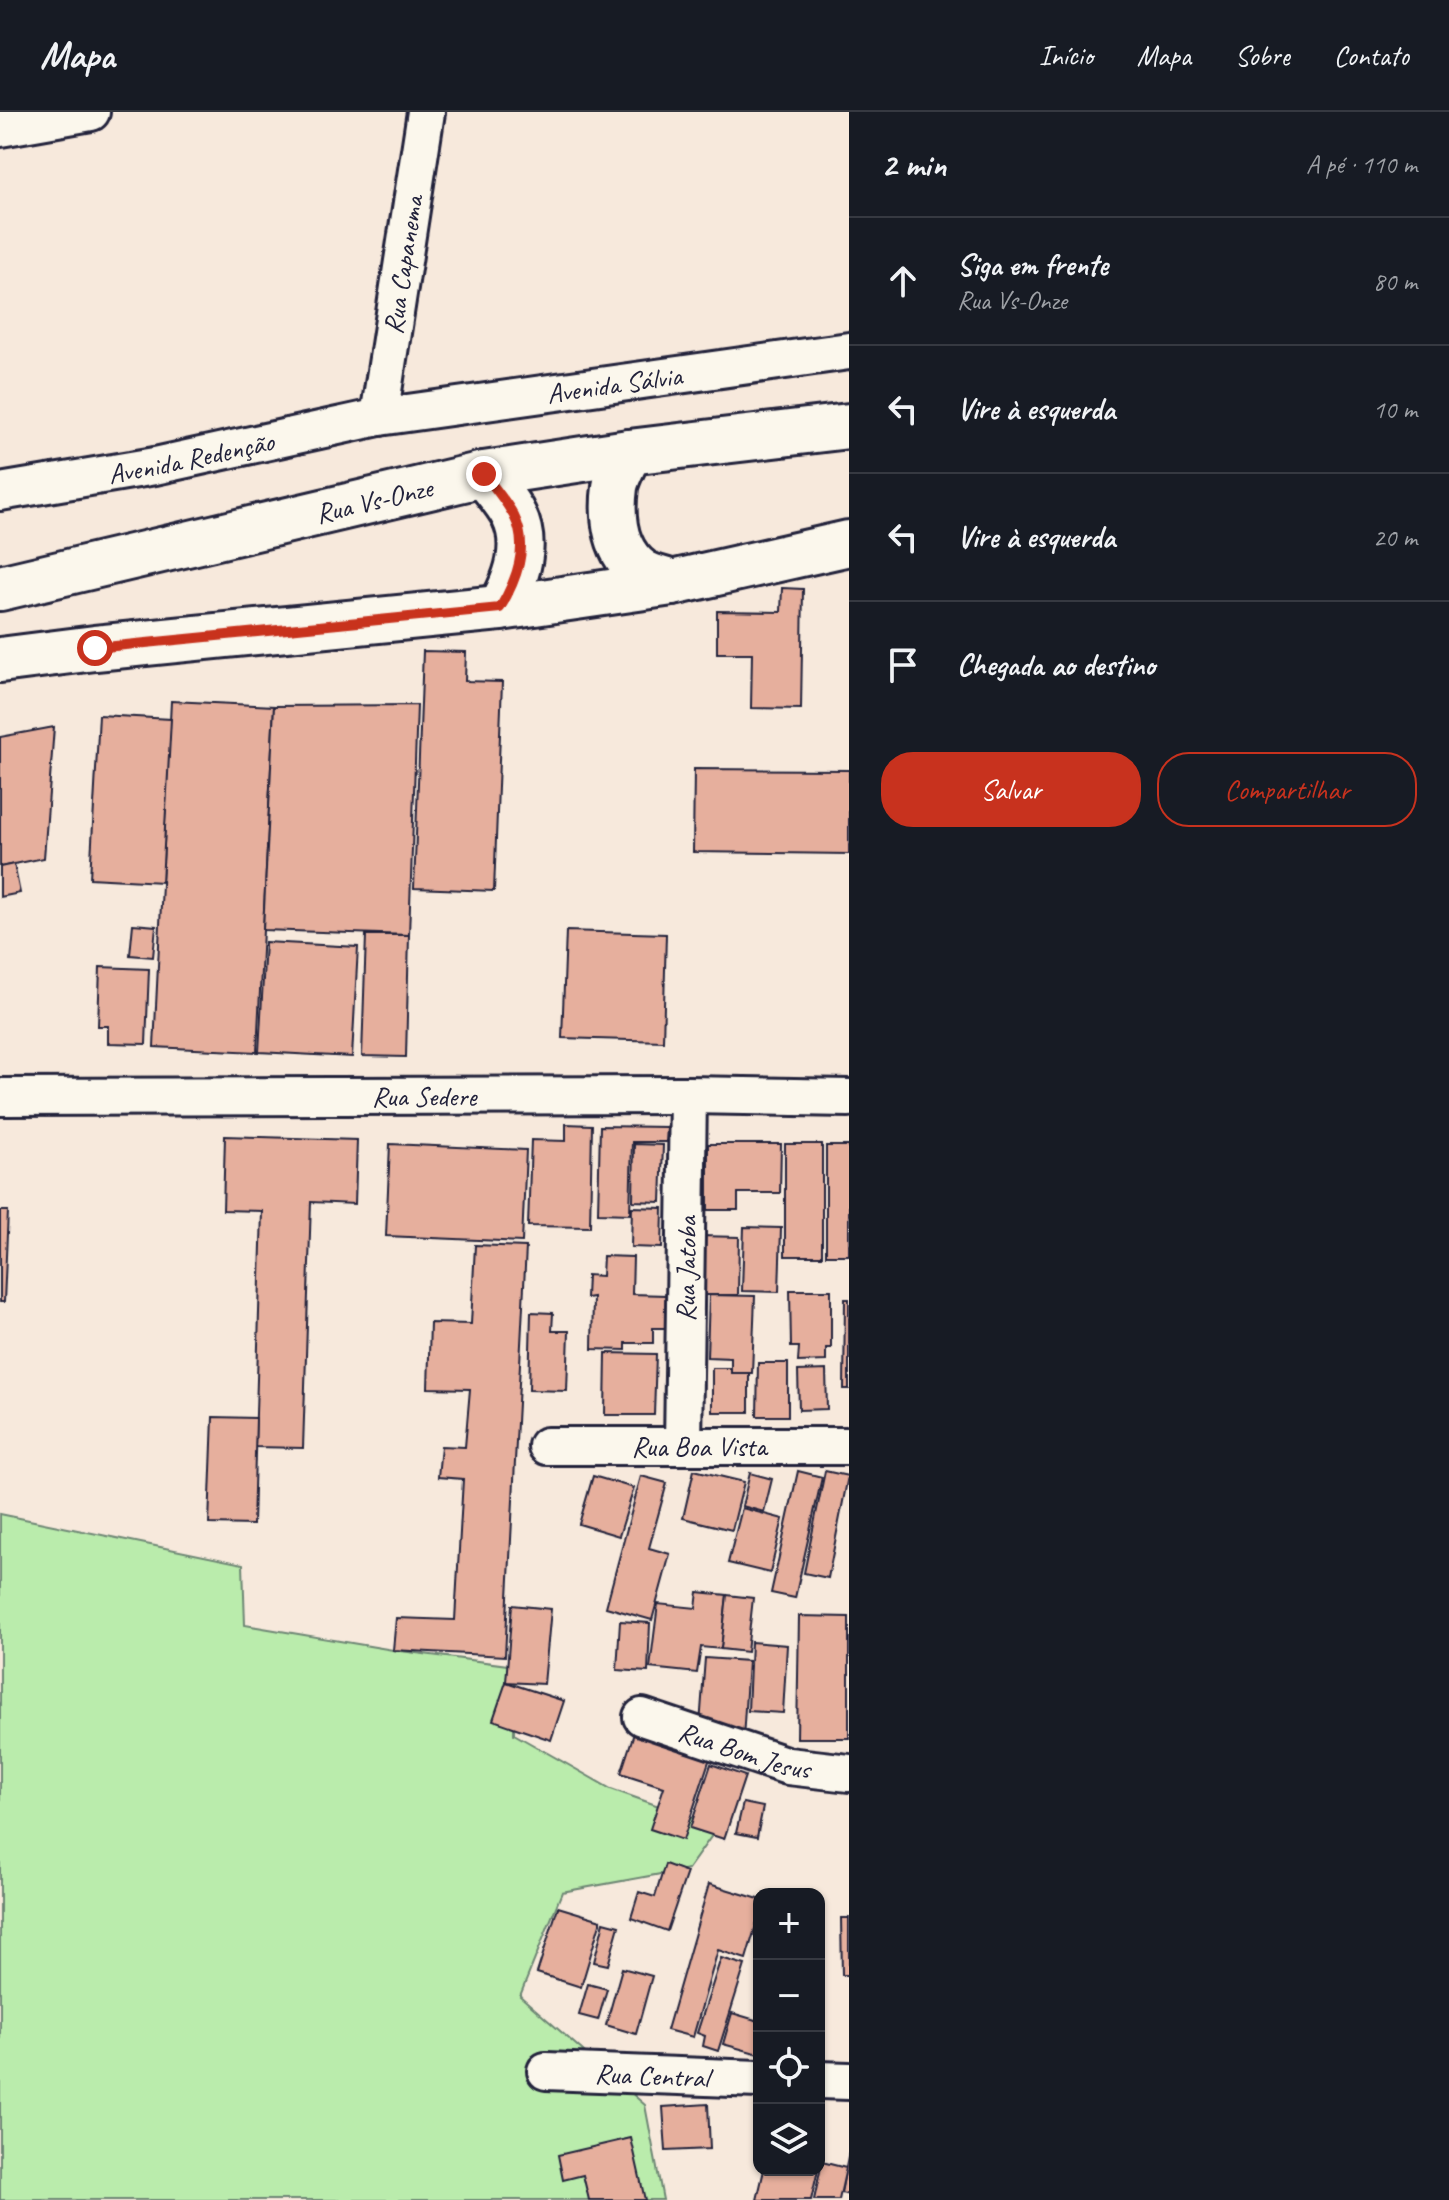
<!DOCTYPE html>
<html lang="pt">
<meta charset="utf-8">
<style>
:root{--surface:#171b24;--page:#20242c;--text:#f1f3f6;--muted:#9ea1a6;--line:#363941;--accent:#c8321e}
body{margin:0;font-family:Caveat,sans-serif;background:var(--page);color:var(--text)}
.controls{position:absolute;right:24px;bottom:24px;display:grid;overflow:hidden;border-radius:16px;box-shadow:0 2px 6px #0004}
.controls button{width:72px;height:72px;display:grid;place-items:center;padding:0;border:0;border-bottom:2px solid var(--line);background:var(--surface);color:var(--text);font:40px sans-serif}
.stop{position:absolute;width:24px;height:24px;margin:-18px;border:6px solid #c8321e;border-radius:50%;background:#fff}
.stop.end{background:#c8321e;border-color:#fff;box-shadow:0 2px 8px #0008}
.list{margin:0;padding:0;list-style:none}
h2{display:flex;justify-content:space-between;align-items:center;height:104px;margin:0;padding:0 32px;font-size:34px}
h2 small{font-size:26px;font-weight:400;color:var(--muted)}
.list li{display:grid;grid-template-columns:52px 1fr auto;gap:24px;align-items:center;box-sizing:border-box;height:128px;padding:0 32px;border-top:2px solid var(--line)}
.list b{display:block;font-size:30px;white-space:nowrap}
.list p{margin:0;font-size:26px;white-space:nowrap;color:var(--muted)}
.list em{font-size:26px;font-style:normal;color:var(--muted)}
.actions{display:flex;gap:16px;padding:24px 32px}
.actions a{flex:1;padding:18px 0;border:2px solid var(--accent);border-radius:32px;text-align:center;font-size:28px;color:var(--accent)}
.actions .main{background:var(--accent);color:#fff}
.icon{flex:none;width:44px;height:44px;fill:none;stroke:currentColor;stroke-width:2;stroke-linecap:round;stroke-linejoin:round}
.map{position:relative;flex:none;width:849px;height:2088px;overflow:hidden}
header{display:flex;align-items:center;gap:48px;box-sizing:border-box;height:112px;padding:0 40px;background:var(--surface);border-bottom:2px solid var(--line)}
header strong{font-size:38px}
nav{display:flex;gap:44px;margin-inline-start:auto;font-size:28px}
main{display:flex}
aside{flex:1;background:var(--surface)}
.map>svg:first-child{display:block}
.green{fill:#baecac;stroke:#6e8774;stroke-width:2}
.building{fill:#e6af9d;stroke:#22223b;stroke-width:2}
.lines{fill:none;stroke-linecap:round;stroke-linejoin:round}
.minor-casing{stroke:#22223b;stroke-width:42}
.major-casing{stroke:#22223b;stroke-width:50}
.minor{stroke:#fbf7ec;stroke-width:36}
.major{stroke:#fbf7ec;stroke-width:44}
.route{stroke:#c8321e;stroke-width:10}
.labels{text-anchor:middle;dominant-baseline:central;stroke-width:7;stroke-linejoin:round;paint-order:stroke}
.street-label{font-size:28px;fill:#22223b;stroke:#fbf7ec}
</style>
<header>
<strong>Mapa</strong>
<nav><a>Início</a><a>Mapa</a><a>Sobre</a><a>Contato</a></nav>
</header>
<main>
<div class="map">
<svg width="849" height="2088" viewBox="0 0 849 2088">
<rect width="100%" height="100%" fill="#f7e9dc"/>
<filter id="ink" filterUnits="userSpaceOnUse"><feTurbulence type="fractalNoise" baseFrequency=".0125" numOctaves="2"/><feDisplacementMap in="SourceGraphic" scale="16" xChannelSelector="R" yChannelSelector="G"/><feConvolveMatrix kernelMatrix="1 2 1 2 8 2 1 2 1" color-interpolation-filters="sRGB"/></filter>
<g filter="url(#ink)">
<path class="green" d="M0,1402L243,1452L245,1513L393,1538L515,1554L514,1622L611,1677L718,1715L688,1757L562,1780L520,1884L645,1993L663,2088H0Z"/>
<g class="building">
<path d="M782,476L803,477L801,597L751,596L752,541H717V499L781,500Z"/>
<path d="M423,539L466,540L465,569L502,570L494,779L414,776Z"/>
<path d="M171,589L274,594L257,940L154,935Z"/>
<path d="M417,593L409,823L263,818L274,594Z"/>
<path d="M99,603L171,607L162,770L90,766Z"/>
<path d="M54,615L44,746L0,755V625Z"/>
<path d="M694,657L849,658V742L693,740Z"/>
<path d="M14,752L20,781L0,785V755Z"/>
<path d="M133,812L156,814L153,845L130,843Z"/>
<path d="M566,819L666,822L663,929L562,926Z"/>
<path d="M366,823H409L406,945L362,944Z"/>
<path d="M265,830L358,835L352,945L259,940Z"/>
<path d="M100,855L149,857L146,932L108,931V914H98Z"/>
<path d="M566,1012L592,1013L590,1115L528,1114L531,1028L566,1029Z"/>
<path d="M600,1014L667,1015L666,1030H632L630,1102L598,1101Z"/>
<path d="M225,1024L357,1028L355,1092L311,1090L303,1336L255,1335L262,1099L223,1098Z"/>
<path d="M390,1032L526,1038L522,1130L386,1124Z"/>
<path d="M634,1032L663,1033L661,1090L633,1089Z"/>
<path d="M708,1032H781L780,1081H738V1098H708Z"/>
<rect x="785" y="1032" width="37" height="112"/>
<rect x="826" y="1034" width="23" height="109"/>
<path d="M632,1095L663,1096L662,1136L631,1135Z"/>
<path d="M0,1099H8L4,1190H0Z"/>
<path d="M744,1115L781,1116L779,1180L742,1179Z"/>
<path d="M700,1124L739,1125L738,1183H699Z"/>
<path d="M475,1133L526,1135L505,1544L393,1538L396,1506L455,1508L463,1367L438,1365L441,1334L465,1335L470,1277L428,1276L430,1211L471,1212Z"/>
<path d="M603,1144L633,1145L632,1182L666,1183V1216H653V1231H626V1238L592,1237L593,1185L586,1186L587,1163L602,1164Z"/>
<path d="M790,1178H831V1236H826V1249L798,1250L799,1235H791Z"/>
<path d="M709,1183L755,1184L752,1261H731V1246L707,1245Z"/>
<path d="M845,1187H849V1277H844Z"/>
<path d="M531,1200L553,1201L552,1219H569L567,1279L529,1278Z"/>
<path d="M606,1241L656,1242L654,1303H605Z"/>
<path d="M758,1251H788V1304H757Z"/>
<path d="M712,1256H731V1261H749V1300H712Z"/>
<path d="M826,1258L827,1297L799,1298L798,1259Z"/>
<path d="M213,1305L256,1306L253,1413L209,1412Z"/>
<path d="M694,1358L744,1370L732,1418L683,1406Z"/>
<path d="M798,1359L822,1365L795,1486L771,1481Z"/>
<path d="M825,1359L848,1364L828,1466L804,1461Z"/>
<path d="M750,1361L772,1367L764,1400L742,1394Z"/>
<path d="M593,1364L634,1376L619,1424L579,1412Z"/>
<path d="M641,1364L667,1371L649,1436L670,1442L652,1508L606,1495Z"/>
<path d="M742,1396L783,1407L770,1461L728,1451Z"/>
<path d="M698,1480L727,1483L721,1537L701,1535L697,1561L650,1556L658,1492L696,1496Z"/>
<path d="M727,1483L753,1486L747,1540L721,1537Z"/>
<path d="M512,1493L551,1497L544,1572L506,1570Z"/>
<path d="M799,1504L849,1505V1626H797Z"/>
<path d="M620,1509L650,1511L648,1560L617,1558Z"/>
<path d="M751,1530L787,1533L783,1601L748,1599Z"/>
<path d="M705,1546L748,1549L743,1627L700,1613Z"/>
<path d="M506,1570L564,1589L551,1628L493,1608Z"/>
<path d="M634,1621L710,1646L683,1728L650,1717L664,1675L621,1661Z"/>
<path d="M711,1652L745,1664L724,1727L690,1716Z"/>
<path d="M743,1691L763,1695L757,1725L736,1721Z"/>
<path d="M665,1752L687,1760L667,1819L631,1806L639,1780L655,1785Z"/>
<path d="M709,1772L759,1787V1803L746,1847L718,1838L693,1925L667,1918Z"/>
<path d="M558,1795L601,1808L581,1875L537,1861Z"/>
<path d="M841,1806H849V1863H842Z"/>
<path d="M604,1810L619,1814L608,1853L594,1850Z"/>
<path d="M721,1846L745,1853L718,1939L703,1934L705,1924L697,1921Z"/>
<path d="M622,1856L652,1864L636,1922L606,1913Z"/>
<path d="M588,1872L607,1877L598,1908L579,1903Z"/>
<path d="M732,1901L759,1909V1942L723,1932Z"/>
<path d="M708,1992L710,2037L666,2039L663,1995Z"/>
<path d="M631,2026L645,2088H589L583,2063L563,2068L558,2043Z"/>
<path d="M849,2040V2083L841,2081Z"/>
<path d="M822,2050L846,2056L839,2088H814Z"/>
<path d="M764,2058H818L811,2088H757Z"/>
</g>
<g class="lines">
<defs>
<g id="minor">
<path d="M0,16L91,0"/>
<path id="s1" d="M379,305L426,0"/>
<path id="s2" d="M0,380L155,354L379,305L849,239"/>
<path id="s3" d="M0,985L688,983L849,986"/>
<path id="s4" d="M683,1333L688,983"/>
<path id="s5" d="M547,1334H849"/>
<path id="s6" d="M642,1605L788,1654L849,1661"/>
<path id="s7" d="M546,1959L759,1967"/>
<path d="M819,1968L849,1969"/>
</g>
<g id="major">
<path d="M629,340C625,351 617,363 615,375C611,406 615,441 642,460C650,465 662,467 672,471"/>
<path d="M484,362C493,375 507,389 514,404C529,435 516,469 500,496"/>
<path id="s8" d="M0,476L484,362L629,340L849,314"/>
<path d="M0,548L95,536L500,496L672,471L849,431"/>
</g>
</defs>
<use href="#minor" class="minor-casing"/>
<use href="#major" class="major-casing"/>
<use href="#minor" class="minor"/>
<use href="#major" class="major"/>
</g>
</g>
<g class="lines" filter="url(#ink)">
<path class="route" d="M95,536L500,496C516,469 530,435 514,404C506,389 494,375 484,362"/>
</g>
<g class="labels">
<g class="street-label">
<text stroke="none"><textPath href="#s1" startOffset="154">Rua Capanema</textPath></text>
<text stroke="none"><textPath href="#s2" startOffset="624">Avenida Sálvia</textPath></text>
<text stroke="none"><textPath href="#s2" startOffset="194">Avenida Redenção</textPath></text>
<text stroke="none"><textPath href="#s8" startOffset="384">Rua Vs-Onze</textPath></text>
<text stroke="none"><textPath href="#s3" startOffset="424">Rua Sedere</textPath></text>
<text stroke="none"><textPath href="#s4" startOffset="176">Rua Jatoba</textPath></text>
<text stroke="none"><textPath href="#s5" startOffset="152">Rua Boa Vista</textPath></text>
<text stroke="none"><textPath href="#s6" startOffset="108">Rua Bom Jesus</textPath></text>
<text stroke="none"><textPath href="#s7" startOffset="106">Rua Central</textPath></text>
</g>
</g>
</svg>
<div class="controls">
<button>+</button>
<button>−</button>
<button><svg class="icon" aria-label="locate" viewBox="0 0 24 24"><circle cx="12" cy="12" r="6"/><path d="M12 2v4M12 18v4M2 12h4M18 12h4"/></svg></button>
<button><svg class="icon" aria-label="layers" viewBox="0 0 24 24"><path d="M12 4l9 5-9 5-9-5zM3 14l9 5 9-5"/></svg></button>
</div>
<div class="stop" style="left:95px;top:536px"></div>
<div class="stop end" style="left:484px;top:362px"></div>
</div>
<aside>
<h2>2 min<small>A pé · 110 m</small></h2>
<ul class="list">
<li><svg class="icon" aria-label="ahead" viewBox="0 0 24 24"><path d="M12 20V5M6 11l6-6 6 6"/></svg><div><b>Siga em frente</b><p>Rua Vs-Onze</p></div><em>80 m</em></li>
<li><svg class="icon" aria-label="left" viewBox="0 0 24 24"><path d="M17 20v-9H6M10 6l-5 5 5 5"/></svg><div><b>Vire à esquerda</b></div><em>10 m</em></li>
<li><svg class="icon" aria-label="left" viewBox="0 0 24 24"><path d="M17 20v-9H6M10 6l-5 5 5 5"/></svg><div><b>Vire à esquerda</b></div><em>20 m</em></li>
<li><svg class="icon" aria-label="arrive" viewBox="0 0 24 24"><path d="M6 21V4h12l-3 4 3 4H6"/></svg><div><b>Chegada ao destino</b></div></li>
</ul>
<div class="actions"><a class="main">Salvar</a><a>Compartilhar</a></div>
</aside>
</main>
